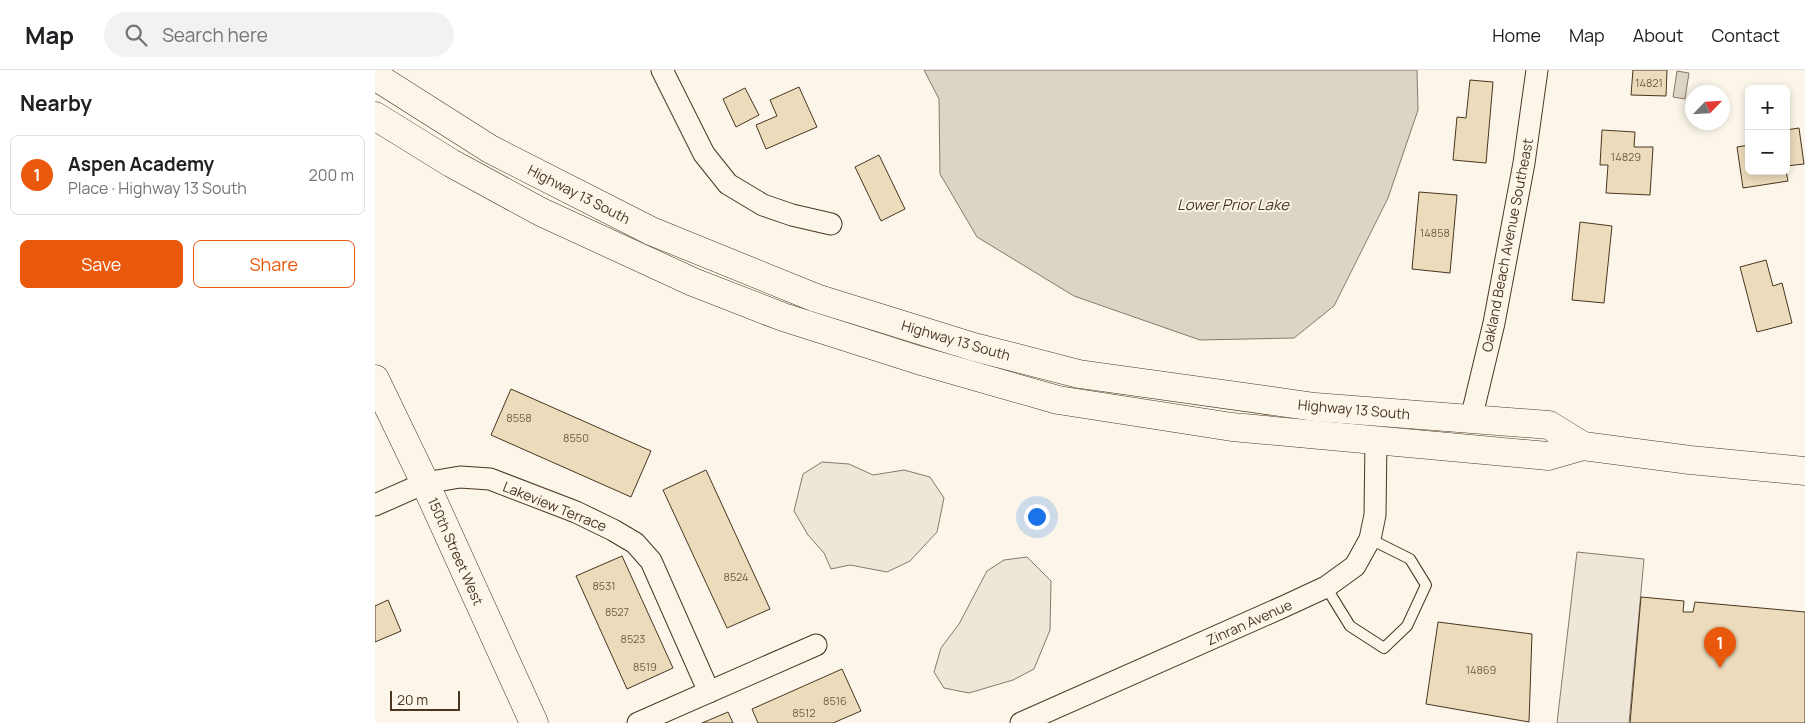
<!DOCTYPE html>
<meta charset="utf-8">
<style>
:root{--surface:#fff;--page:#f2f2f2;--text:#202124;--muted:#757577;--line:#e0e0e0;--accent:#ea580c}
body{margin:0;font-family:Manrope,sans-serif;background:var(--page);color:var(--text)}
.controls{position:absolute;right:15px;top:15px;display:grid;overflow:hidden;border-radius:8px;box-shadow:0 2px 8px #0003}
.controls button{width:45px;height:45px;display:grid;place-items:center;padding:0;border:0;border-bottom:1px solid var(--line);background:var(--surface);color:var(--text);font:25px sans-serif}
.compass{position:absolute;left:1310px;top:15px;width:45px;height:45px;border-radius:50%;background:var(--surface);box-shadow:0 2px 8px #0003;rotate:65deg}
.scale{position:absolute;left:15px;bottom:12px;width:70px;box-sizing:border-box;padding-left:5px;border:2px solid #4a3520;border-top:0;font-size:14px;line-height:18px;white-space:nowrap;color:#4a3520;-webkit-text-stroke:4px #fbf6e9;paint-order:stroke}
.you{position:absolute;left:661px;top:446px;width:18px;height:18px;margin:-12px;border:4px solid #fff;border-radius:50%;background:#1a73e8;box-shadow:0 0 0 8px #1a73e833}
.badge{display:grid;place-items:center;width:32px;height:32px;border-radius:50%;background:var(--accent);color:#fff;font-size:16px;font-weight:700}
.pin{position:absolute;translate:-50% -41px;filter:drop-shadow(0 1px 2px #0008)}
.pin::after{content:'';position:absolute;top:26px;width:18px;height:15px;background:inherit;clip-path:polygon(0 0,100% 0,50% 100%)}
.list{margin:0;padding:0;list-style:none}
h2{display:flex;justify-content:space-between;align-items:center;height:65px;margin:0;padding:0 20px;font-size:21px}
h2 small{font-size:16px;font-weight:400;color:var(--muted)}
.list li{display:grid;grid-template-columns:32px 1fr auto;gap:15px;align-items:center;box-sizing:border-box;height:80px;margin:0 10px 10px;padding:0 10px;border:1px solid var(--line);border-radius:8px}
.list b{display:block;font-size:19px;white-space:nowrap}
.list p{margin:0;font-size:16px;white-space:nowrap;color:var(--muted)}
.list em{font-size:16px;font-style:normal;color:var(--muted)}
.actions{display:flex;gap:10px;padding:15px 20px}
.actions a{flex:1;padding:11px 0;border:1px solid var(--accent);border-radius:8px;text-align:center;font-size:18px;color:var(--accent)}
.actions .main{background:var(--accent);color:#fff}
.icon{flex:none;width:28px;height:28px;fill:none;stroke:currentColor;stroke-width:2;stroke-linecap:round;stroke-linejoin:round}
.map{position:relative;flex:none;width:1430px;height:653px;overflow:hidden}
header{display:flex;align-items:center;gap:30px;box-sizing:border-box;height:70px;padding:0 25px;background:var(--surface);border-bottom:1px solid var(--line)}
header strong{font-size:24px}
nav{display:flex;gap:28px;margin-inline-start:auto;font-size:18px}
.search{width:350px;height:45px;background:var(--page);display:flex;align-items:center;gap:12px;box-sizing:border-box;padding:0 18px;border-radius:28px;color:var(--muted);font-size:19px}
main{display:flex}
aside{flex:1;background:var(--surface)}
.map>svg:first-child{display:block}
.green{fill:#ede6d9;stroke:#887966}
.water{fill:#dcd4c6;stroke:#887966}
.building{fill:#ecdcbc;stroke:#4a3520}
.lines{fill:none;stroke-linecap:round;stroke-linejoin:round}
.lane-casing{stroke:#4a3520;stroke-width:12}
.street-casing{stroke:#4a3520;stroke-width:23}
.secondary-casing{stroke:#4a3520;stroke-width:29}
.primary-casing{stroke:#4a3520;stroke-width:29}
.lane{stroke:#fbf6e9;stroke-width:10}
.street{stroke:#fbf6e9;stroke-width:21}
.secondary{stroke:#fbf6e9;stroke-width:28}
.primary{stroke:#fbf6e9;stroke-width:28}
.labels{text-anchor:middle;dominant-baseline:central;stroke-width:4;stroke-linejoin:round;paint-order:stroke}
.number-label{font-size:11px;fill:#725f47}
.street-label{font-size:14px;fill:#4a3520;stroke:#fbf6e9}
.water-label{font-size:15px;font-style:italic;fill:#4a3520;stroke:#fbf6e9}
</style>
<header>
<strong>Map</strong>
<div class="search"><svg class="icon" aria-label="search" viewBox="0 0 24 24"><circle cx="10" cy="10" r="6"/><path d="M15 15l6 6"/></svg>Search here</div>
<nav><a>Home</a><a>Map</a><a>About</a><a>Contact</a></nav>
</header>
<main>
<aside>
<h2>Nearby<small></small></h2>
<ul class="list">
<li><span class="badge">1</span><div><b>Aspen Academy</b><p>Place · Highway 13 South</p></div><em>200 m</em></li>
</ul>
<div class="actions"><a class="main">Save</a><a>Share</a></div>
</aside>
<div class="map">
<svg width="1430" height="653" viewBox="0 0 1430 653">
<rect width="100%" height="100%" fill="#fbf6e9"/>
<g class="green">
<path d="M447,392L474,394L498,405L529,400L555,407L569,428L562,462L535,491L512,502L475,495L456,499L449,483L433,465L419,441L428,404Z"/>
<path d="M1202,482L1269,489L1254,653H1182Z"/>
<path d="M652,487L676,511L675,560L659,599L638,610L594,623L569,618L559,602L566,578L584,554L612,501L629,490Z"/>
</g>
<g class="water">
<path d="M549,0H1042L1043,40L1013,128L959,236L919,268L825,270L699,226L602,167L565,104L564,29Z"/>
<path d="M1302,1L1314,3L1310,29L1298,27Z"/>
</g>
<g class="building">
<path d="M1258,0H1292L1291,26L1256,25Z"/>
<path d="M1095,10L1118,12L1111,93L1078,90L1082,47L1091,48Z"/>
<path d="M424,17L442,57L391,79L381,55L402,46L395,30Z"/>
<path d="M370,18L384,45L361,57L348,29Z"/>
<path d="M1424,58L1429,94L1411,96V60Z"/>
<path d="M1227,60L1260,62L1259,77H1278L1275,125L1231,123L1233,95H1225Z"/>
<path d="M1374,75V101H1411L1413,111L1368,118L1362,77Z"/>
<path d="M504,85L530,139L506,151L480,97Z"/>
<path d="M1044,122L1082,125L1075,203L1037,199Z"/>
<path d="M1205,152L1237,156L1229,233L1197,230Z"/>
<path d="M1391,190L1398,216L1407,213L1417,253L1382,262L1365,197Z"/>
<path d="M136,319L276,381L256,427L116,365Z"/>
<path d="M331,400L395,539L352,558L288,420Z"/>
<path d="M247,486L298,598L252,619L201,506Z"/>
<path d="M1266,527L1309,531L1308,542H1318L1320,532L1430,542V653H1255Z"/>
<path d="M13,530L26,561L0,572V536Z"/>
<path d="M1063,552L1157,564L1154,652L1051,634Z"/>
<path d="M467,599L486,641L458,653H383L377,639Z"/>
<path d="M353,642L358,653H327Z"/>
</g>
<g class="lines">
<defs>
<path id="lane" d="M951,517L975,556L1009,578L1032,556L1051,515L1035,489L995,469"/>
<g id="street">
<path d="M287,0L329,84L353,114L388,135L417,145L456,154"/>
<path d="M1096,349L1119,253L1149,93L1162,0"/>
<path d="M0,435L50,413L85,407L115,409L201,442L238,460L260,473L276,491L334,622"/>
<path d="M263,653L441,575"/>
<path d="M646,653L910,536L951,517L980,496L995,469L1000,445L1001,371"/>
</g>
<path id="secondary" d="M0,309L50,413L159,653"/>
<g id="primary">
<path d="M0,6L115,79L276,161L441,228L599,277L704,304L940,337L1174,355L1208,376"/>
<path d="M0,46L76,93L166,142L318,212L408,247L543,290L683,330L857,357L1173,386L1208,376L1315,390L1430,401"/>
</g>
</defs>
<use href="#lane" class="lane-casing"/>
<use href="#street" class="street-casing"/>
<use href="#secondary" class="secondary-casing"/>
<use href="#primary" class="primary-casing"/>
<use href="#lane" class="lane"/>
<use href="#street" class="street"/>
<use href="#secondary" class="secondary"/>
<use href="#primary" class="primary"/>
</g>
<g class="labels">
<g class="number-label">
<text x="1274" y="12">14821</text>
<text x="1251" y="86">14829</text>
<text x="1060" y="162">14858</text>
<text x="144" y="347">8558</text>
<text x="201" y="367">8550</text>
<text x="361" y="506">8524</text>
<text x="229" y="515">8531</text>
<text x="242" y="541">8527</text>
<text x="258" y="568">8523</text>
<text x="270" y="596">8519</text>
<text x="1106" y="599">14869</text>
<text x="460" y="630">8516</text>
<text x="429" y="642">8512</text>
</g>
<g class="street-label">
<text transform="translate(204 124) rotate(27)">Highway 13 South</text>
<text transform="translate(1132 175) rotate(-79)">Oakland Beach Avenue Southeast</text>
<text transform="translate(581 270) rotate(16)">Highway 13 South</text>
<text transform="translate(979 339) rotate(5)">Highway 13 South</text>
<text transform="translate(180 436) rotate(22)">Lakeview Terrace</text>
<text transform="translate(81 481) rotate(66)">150th Street West</text>
<text transform="translate(874 552) rotate(-24)">Zinran Avenue</text>
</g>
<g class="water-label">
<text x="858" y="134">Lower Prior Lake</text>
</g>
</g>
</svg>
<div class="controls">
<button>+</button>
<button>−</button>
</div>
<svg class="compass" viewBox="-18 -18 36 36"><path d="M0-13l5 13h-10z" fill="#e53935"/><path d="M0 13l5-13h-10z" fill="#757577"/></svg>
<div class="scale">20 m</div>
<div class="you"></div>
<div class="pin badge" style="left:1345px;top:598px">1</div>
</div>
</main>
